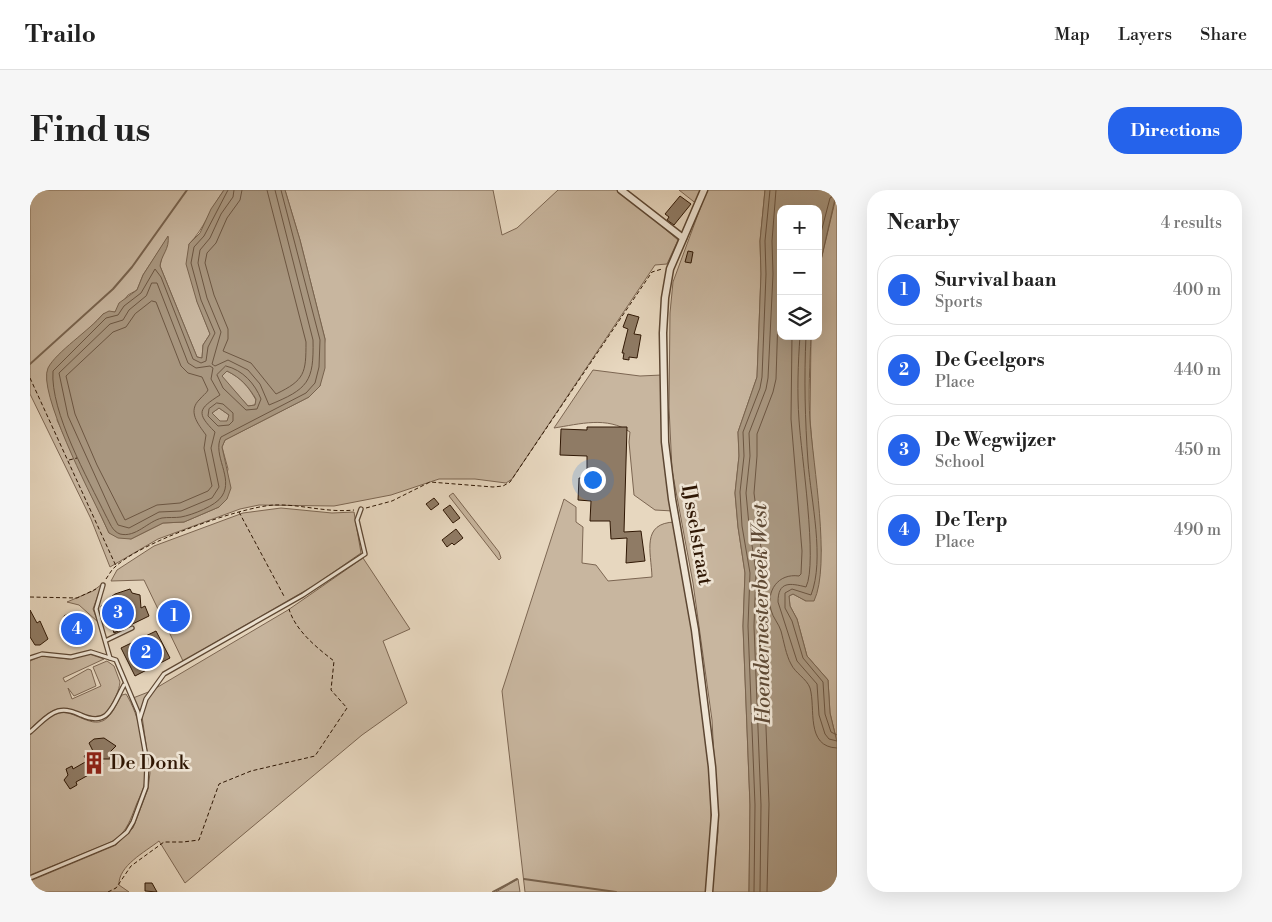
<!DOCTYPE html>
<meta charset="utf-8">
<style>
:root{--surface:#fff;--page:#f6f6f6;--text:#222;--muted:#767676;--line:#e0e0e0;--accent:#2563eb}
body{margin:0;font-family:"Libre Bodoni",serif;background:var(--page);color:var(--text)}
.controls{position:absolute;right:15px;top:15px;display:grid;overflow:hidden;border-radius:10px;box-shadow:0 5px 20px #0002}
.controls button{width:45px;height:45px;display:grid;place-items:center;padding:0;border:0;border-bottom:1px solid var(--line);background:var(--surface);color:var(--text);font:25px sans-serif}
.you{position:absolute;left:562px;top:289px;width:18px;height:18px;margin:-12px;border:4px solid #fff;border-radius:50%;background:#1a73e8;box-shadow:0 0 0 8px #1a73e833}
.badge{display:grid;place-items:center;width:32px;height:32px;border-radius:50%;background:var(--accent);color:#fff;font-size:16px;font-weight:700}
.pin{position:absolute;translate:-50% -50%;border:2px solid #fff;box-shadow:0 1px 5px #0006}
.list{margin:0;padding:0;list-style:none}
h2{display:flex;justify-content:space-between;align-items:center;height:65px;margin:0;padding:0 20px;font-size:21px}
h2 small{font-size:16px;font-weight:400;color:var(--muted)}
.list li{display:grid;grid-template-columns:32px 1fr auto;gap:15px;align-items:center;box-sizing:border-box;height:70px;margin:0 10px 10px;padding:0 10px;border:1px solid var(--line);border-radius:20px}
.list b{display:block;font-size:19px;white-space:nowrap}
.list p{margin:0;font-size:16px;white-space:nowrap;color:var(--muted)}
.list em{font-size:16px;font-style:normal;color:var(--muted)}
.icon{flex:none;width:28px;height:28px;fill:none;stroke:currentColor;stroke-width:2;stroke-linecap:round;stroke-linejoin:round}
.map{position:relative;flex:none;width:807px;height:702px;overflow:hidden;border-radius:20px}
header{display:flex;align-items:center;gap:30px;box-sizing:border-box;height:70px;padding:0 25px;background:var(--surface);border-bottom:1px solid var(--line)}
header strong{font-size:24px}
nav{display:flex;gap:28px;margin-inline-start:auto;font-size:18px}
.intro{display:flex;align-items:center;justify-content:space-between;box-sizing:border-box;height:120px;padding:0 30px}
h1{margin:0;font-size:35px}
.button{padding:12px 22px;border-radius:20px;background:var(--accent);color:#fff;font-size:18px;font-weight:700}
main{display:flex;gap:30px;padding:0 30px}
aside{flex:1;background:var(--surface);border-radius:20px;box-shadow:0 5px 20px #0002}
.map>svg:first-child{display:block}
.green{fill:#c8b69f;stroke:#7c6652}
.water{fill:#a8967f;stroke:#78634e;fill-rule:evenodd}
.lines{fill:none;stroke-linecap:round;stroke-linejoin:round}
.shore{stroke:#6c5642;stroke-width:1}
.stream{stroke:#78634e;stroke-width:2}
.building{fill:#8f7b65;stroke:#2f1704}
.lane-casing{stroke:#5d4733;stroke-width:5.5}
.street-casing{stroke:#5d4733;stroke-width:9}
.path{stroke:#2f1704;stroke-width:1;stroke-dasharray:4 2.5;stroke-linecap:butt}
.lane{stroke:#efe5d5;stroke-width:3}
.street{stroke:#efe5d5;stroke-width:6}
.labels{text-anchor:middle;dominant-baseline:central;stroke-width:5;stroke-linejoin:round;paint-order:stroke}
.street-label{font-size:20px;fill:#2f1704;stroke:#efe5d5}
.poi-label{font-size:20px;fill:#2f1704;stroke:#efe5d5;text-anchor:start}
.water-label{font-size:21px;font-style:italic;fill:#5f4a35;stroke:#efe5d5}
</style>
<header>
<strong>Trailo</strong>
<nav><a>Map</a><a>Layers</a><a>Share</a></nav>
</header>
<div class="intro"><h1>Find us</h1><a class="button">Directions</a></div>
<main>
<div class="map">
<svg width="807" height="702" viewBox="0 0 807 702">
<rect width="100%" height="100%" fill="#e7d7bf"/>
<filter id="stains"><feTurbulence type="fractalNoise" baseFrequency=".004" numOctaves="4"/><feColorMatrix values="0 0 0 0 .2 0 0 0 0 .09 0 0 0 0 .02 0 0 0 .5 -.17"/></filter>
<radialGradient id="worn" r=".72"><stop offset=".6" stop-color="#630" stop-opacity="0"/><stop offset="1" stop-color="#630" stop-opacity=".3"/></radialGradient>
<g class="green">
<path d="M0,0H194C181,18 174,39 159,54L167,111L180,144L173,155L172,168L167,167L130,76C131,66 137,58 138,47L113,85L107,100L98,105L85,122L73,124L62,136L27,230L79,343L101,349L133,333L154,332L189,317L198,279L192,257L195,250L279,207L290,196L295,149L270,50L255,0H463L472,45L487,38L528,0H589L648,50L637,74L625,75L482,289L476,293L445,289H409L361,305L304,316L229,315L210,319L128,349L80,377L61,329L0,204Z"/>
<path d="M649,0H673L668,15Z"/>
<path d="M677,0H735L730,51L731,84L727,187L708,242L709,266L705,303L708,337L715,383L713,436L720,615L719,702H682L688,642L682,530L663,393L642,280L639,217L640,123L643,92Z"/>
<path d="M807,3V552L800,523L798,490L777,466L767,429L760,416L759,406L763,404L776,411L791,361L780,229L781,146H788V83Z"/>
<path d="M563,180L610,186L632,185L643,321L625,320L604,305L599,252L600,242C577,226 550,234 524,238Z"/>
<path d="M197,181C211,188 218,196 226,210L225,215L218,216L191,186Z"/>
<path d="M189,218L199,225L198,231L190,232L182,223Z"/>
<path d="M423,303L469,362L471,368L469,370L419,306Z"/>
<path d="M534,309L546,317V332L553,337L552,373L566,375L578,391L622,387C621,361 611,333 645,332C667,453 692,579 676,702H495L472,501Z"/>
<path d="M251,318L302,323L324,322L331,363L285,395L153,471L114,390L81,391L87,380L124,356L213,323Z"/>
<path d="M333,368L380,439L353,451L377,513L332,545L155,693L129,651C115,662 88,676 89,695L99,702H0V691L86,655L103,638L118,599L120,583L112,526L103,508L121,501L258,420Z"/>
<path d="M72,394L63,419L68,432L49,415L37,412L63,401Z"/>
<path d="M59,464L74,469L33,488L35,492L58,479L61,480L66,496L44,506L38,498L42,509L71,496L63,477L77,471L84,476L90,492C89,501 85,509 80,517C67,540 47,515 28,519C17,522 8,532 0,539V471L12,466L39,469Z"/>
<path d="M96,504C109,524 119,567 115,591C114,599 110,606 107,613C100,630 97,644 79,653L0,685V544C10,537 17,526 29,523C44,519 63,541 77,528C84,522 87,512 92,505Z"/>
<path d="M488,689L490,702H466Z"/>
</g>
<g class="water">
<path d="M194,0H255L270,50L295,149V178L290,196L279,207L195,250L192,257L201,298L197,309L189,317L154,332L133,333L101,349L88,348L79,343L72,328C60,303 7,201 18,178C26,162 60,140 73,124L79,121L85,122L89,113L107,100L113,85L138,46C140,59 131,65 130,76L167,167L172,168L173,155L180,144L167,112L156,74L159,54L170,43L181,19ZM197,181C211,188 218,196 226,209L225,215L218,216L192,186ZM189,218L199,225L197,231H190L182,223Z"/>
<path d="M735,0H807L788,83V19H751V146H781C780,174 778,203 780,231C783,274 801,375 784,411H776L763,404L759,406L760,416L767,429L777,466L798,490L800,523L807,552V702H719L720,615L713,436L715,383L708,337L705,303L709,266L708,242L727,187L731,84L730,51Z"/>
</g>
<g class="lines">
<g class="shore">
<path d="M198,0L174,46L164,57L161,73L171,110L185,143L178,157L176,171L171,173L163,169L131,87L125,79L111,103L94,116L88,125L76,128L23,181C20,222 58,289 76,326C80,333 82,341 90,344C106,348 118,331 132,328C138,327 145,328 151,327C162,325 186,316 192,306C204,288 182,265 191,247L276,203L285,193L289,177L290,150L251,0"/>
<path d="M204,0L203,7L191,24L180,48L170,60L168,73L177,108L191,142L182,174L185,176L198,170L218,180L230,194L239,215C278,199 284,192 283,150L245,0"/>
<path d="M212,0L210,10L197,28L186,53L177,63L175,73L184,105L198,139V149L193,161L221,173L246,204C275,190 276,183 276,152L237,0"/>
<path d="M788,54L800,8L807,4"/>
<path d="M122,93H127L158,173L166,178L180,176L183,178L181,189L190,205C168,219 166,223 185,242L181,258L189,297L182,308L151,321L129,322L99,338L88,335L82,323L38,226L29,183L80,134L93,130L99,120L116,106Z"/>
<path d="M122,111L126,112L151,176L158,183L172,187L178,200C176,204 173,205 170,209C157,221 168,234 176,245L174,258L182,296L178,301L150,313L127,315L95,330L67,275L45,224L36,186L83,142L96,137L105,124Z"/>
<path d="M762,146L761,229L772,361L771,384L769,386C748,383 736,401 741,420C743,428 749,434 751,441C754,452 756,465 761,474C765,483 777,489 780,498C786,518 775,557 807,558"/>
<path d="M770,146C768,174 767,202 769,230C771,263 788,373 776,397C760,393 748,391 748,412L767,471L787,494L789,525L795,544L799,549L807,551"/>
<path d="M776,146C774,188 775,230 778,272C781,311 795,369 781,405L762,399L755,403V418L762,431L773,468L793,492L795,524L801,542L807,545"/>
<path d="M196,176C213,180 225,194 231,209L227,219L216,220L193,198L187,185Z"/>
<path d="M187,213L193,214L203,223V231L199,235L188,236L178,226L179,219Z"/>
<path d="M724,702L725,615L718,436L720,383L712,336L710,302L714,266L713,242L730,198L732,187L736,84L735,51L740,0"/>
<path d="M730,702L731,615L724,436L726,382L719,335L716,303L720,266L719,243L736,199L738,188L743,84L742,51L746,0"/>
<path d="M737,702L739,614L732,436L734,382L724,303L727,266V244L743,202L746,189L751,33"/>
</g>
<g class="stream">
<path d="M0,174L83,99L102,77L157,0"/>
<path d="M494,689L586,702"/>
<path d="M463,702L487,689"/>
</g>
</g>
<g class="building">
<path d="M650,6L661,14L644,35L637,30L639,27L635,24Z"/>
<path d="M658,61L663,62L661,73L655,72Z"/>
<path d="M598,124L609,127L604,144L611,145L607,168L599,167V170L593,169L594,163H592L598,139L593,137Z"/>
<path d="M557,237H597L594,342L611,341L615,371L596,373L597,348L581,349L580,331H560L561,311L548,310L549,288H557V266L530,265L531,239L557,240Z"/>
<path d="M404,308L409,314L401,320L396,314Z"/>
<path d="M420,315L430,328L423,333L413,320Z"/>
<path d="M426,339L433,348L424,355L422,353L417,357L412,350Z"/>
<path d="M100,399L102,403L110,405L111,418L115,416L119,426L84,443L77,422L74,424L71,416L79,411L78,409L85,404Z"/>
<path d="M0,420L7,433L10,431L18,449L10,455H5L0,447Z"/>
<path d="M40,423L43,429L50,426L58,442L43,449L34,426Z"/>
<path d="M126,441L140,468L105,486L91,458Z"/>
<path d="M74,548L86,556L80,562V569H71L73,574L61,580L62,583L46,592L47,595L40,599L34,590L38,585L36,579L42,576L43,579L57,571L54,566L63,561L59,553L64,549Z"/>
<path d="M115,693H122L127,702L115,701Z"/>
</g>
<g class="lines">
<defs>
<g id="lane">
<path d="M73,395L66,419L80,468"/>
<path d="M77,450L102,438"/>
<path d="M0,468L12,464L41,467L61,462L86,470L108,522L117,572L116,597L103,632L97,642L84,653L0,688"/>
<path d="M110,528L116,509L134,484L273,405L335,364L327,330L331,319"/>
<path d="M0,542C9,535 17,524 28,521C37,519 44,522 51,525C79,538 83,515 94,495"/>
</g>
<g id="street">
<path d="M591,0L653,48"/>
<path d="M674,0L640,79L635,108L633,143L635,252L642,309L665,440L682,577L685,625L679,702"/>
</g>
</defs>
<use href="#lane" class="lane-casing"/>
<use href="#street" class="street-casing"/>
<g class="path">
<path d="M0,188L86,376"/>
<path d="M39,270L47,268"/>
<path d="M336,318L362,311L400,292L463,297L473,296L480,292L622,82L632,79"/>
<path d="M209,322L255,408"/>
<path d="M76,389C79,385 81,380 85,377C109,353 210,317 244,315C271,314 297,323 324,320"/>
<path d="M0,407L47,408L66,399"/>
<path d="M78,702L86,698L101,676L134,652H153L169,650L189,594L221,581L285,566L317,518L301,500L304,471C287,458 265,440 259,419"/>
</g>
<use href="#lane" class="lane"/>
<use href="#street" class="street"/>
</g>
<defs>
<symbol id="building-bare" viewBox="-9 -9 18 18"><path d="M-4-6H4V6H1V3H-1V6H-4ZM-2.5-4.3h1.7v1.8h-1.7ZM.8-4.3h1.7v1.8H.8ZM-2.5-1h1.7V.8h-1.7ZM.8-1h1.7V.8H.8Z" fill="#8f2418" stroke="#efe5d5" stroke-width="2.5" paint-order="stroke"/></symbol>
</defs>
<g fill-rule="evenodd">
<use href="#building-bare" x="48" y="557" width="32" height="32"/>
</g>
<g class="labels">
<g class="street-label">
<text transform="translate(666 345) rotate(80)">IJsselstraat</text>
</g>
<g class="poi-label">
<text x="80" y="573">De Donk</text>
</g>
<g class="water-label">
<text transform="translate(732 424) rotate(-91)">Hoendernesterbeek West</text>
</g>
</g>
<rect width="100%" height="100%" filter="url(#stains)"/>
<rect width="100%" height="100%" fill="url(#worn)"/>
</svg>
<div class="controls">
<button>+</button>
<button>−</button>
<button><svg class="icon" aria-label="layers" viewBox="0 0 24 24"><path d="M12 4l9 5-9 5-9-5zM3 14l9 5 9-5"/></svg></button>
</div>
<div class="you"></div>
<div class="pin badge" style="left:144px;top:426px">1</div>
<div class="pin badge" style="left:116px;top:463px">2</div>
<div class="pin badge" style="left:88px;top:423px">3</div>
<div class="pin badge" style="left:47px;top:439px">4</div>
</div>
<aside>
<h2>Nearby<small>4 results</small></h2>
<ul class="list">
<li><span class="badge">1</span><div><b>Survival baan</b><p>Sports</p></div><em>400 m</em></li>
<li><span class="badge">2</span><div><b>De Geelgors</b><p>Place</p></div><em>440 m</em></li>
<li><span class="badge">3</span><div><b>De Wegwijzer</b><p>School</p></div><em>450 m</em></li>
<li><span class="badge">4</span><div><b>De Terp</b><p>Place</p></div><em>490 m</em></li>
</ul>
</aside>
</main>
